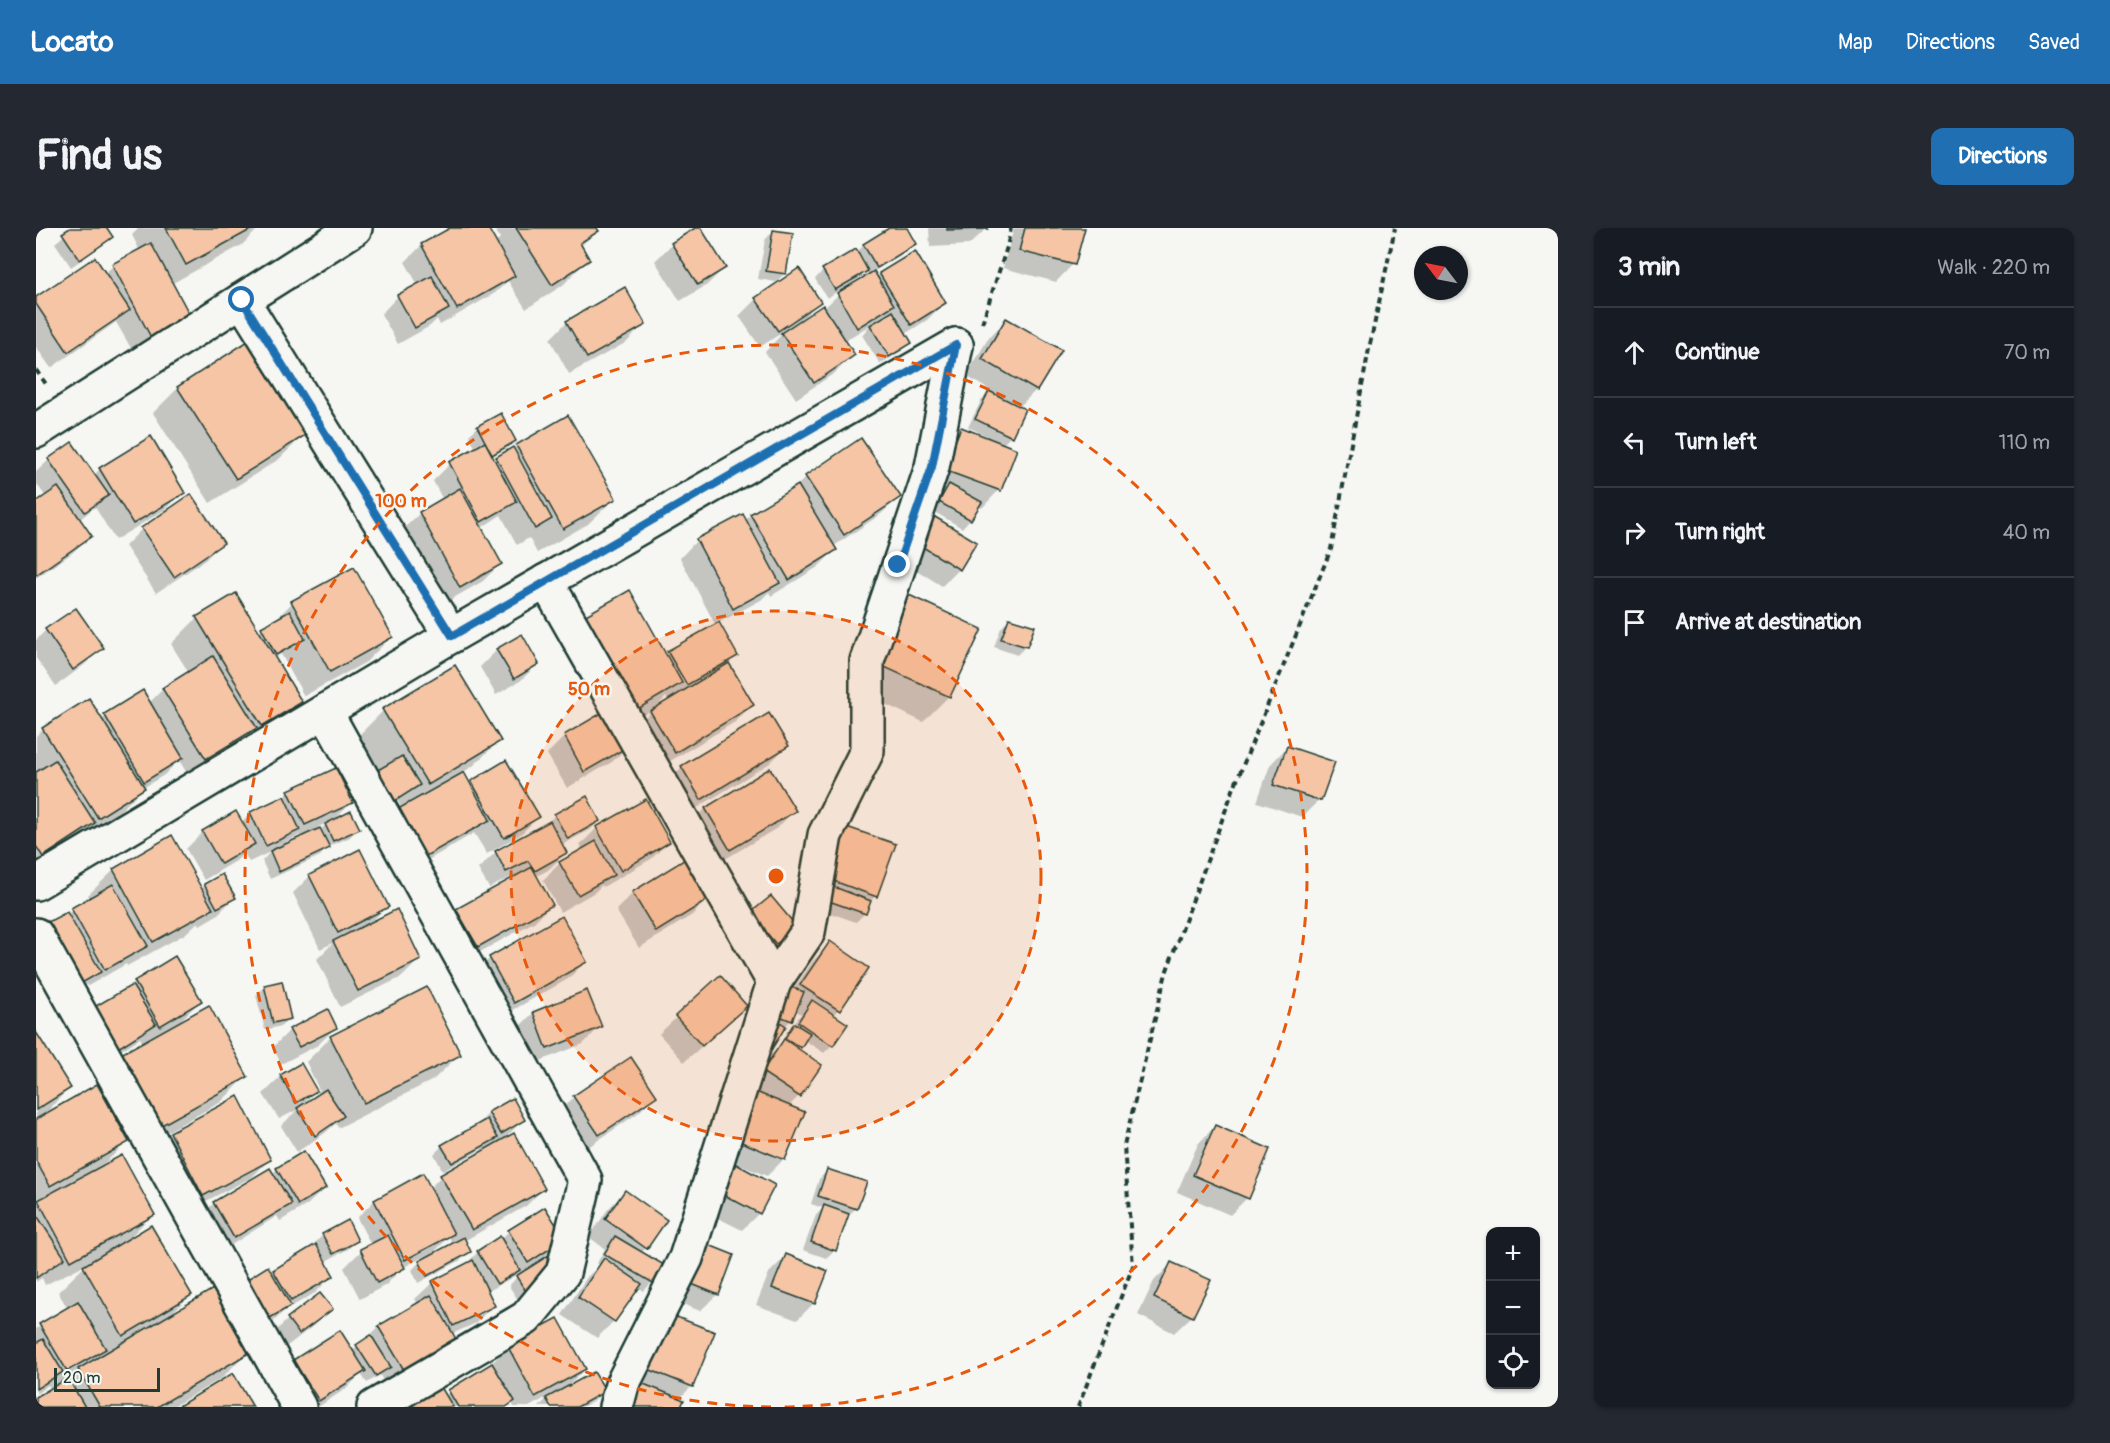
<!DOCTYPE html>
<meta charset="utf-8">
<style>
:root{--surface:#171b24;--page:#242831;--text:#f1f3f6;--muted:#9ea1a6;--line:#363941;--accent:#1f6fb2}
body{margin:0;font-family:Pangolin,sans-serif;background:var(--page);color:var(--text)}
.controls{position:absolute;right:18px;bottom:18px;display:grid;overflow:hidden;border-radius:12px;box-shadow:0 2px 4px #0004}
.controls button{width:54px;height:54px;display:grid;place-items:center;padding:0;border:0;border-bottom:2px solid var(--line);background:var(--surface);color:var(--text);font:30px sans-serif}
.compass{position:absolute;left:1378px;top:18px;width:54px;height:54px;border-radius:50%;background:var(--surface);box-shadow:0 2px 4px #0004;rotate:302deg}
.scale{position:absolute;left:18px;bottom:15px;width:106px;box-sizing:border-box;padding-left:6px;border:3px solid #1f3d34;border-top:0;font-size:16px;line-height:21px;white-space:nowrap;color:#1f3d34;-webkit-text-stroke:4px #f6f6f2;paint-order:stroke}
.stop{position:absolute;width:18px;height:18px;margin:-14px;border:4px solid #1f6fb2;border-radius:50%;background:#fff}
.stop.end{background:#1f6fb2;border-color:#fff;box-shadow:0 2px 6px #0008}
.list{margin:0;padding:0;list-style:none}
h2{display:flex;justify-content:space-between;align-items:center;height:78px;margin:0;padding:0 24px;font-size:26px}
h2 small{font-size:20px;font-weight:400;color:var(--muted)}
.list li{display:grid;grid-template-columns:39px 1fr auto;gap:18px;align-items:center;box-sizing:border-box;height:90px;padding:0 24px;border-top:2px solid var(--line)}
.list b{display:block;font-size:22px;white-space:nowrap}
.list em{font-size:20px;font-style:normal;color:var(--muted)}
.icon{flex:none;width:33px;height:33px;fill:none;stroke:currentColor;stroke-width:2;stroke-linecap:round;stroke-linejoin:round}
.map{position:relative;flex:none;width:1522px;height:1179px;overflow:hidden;border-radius:12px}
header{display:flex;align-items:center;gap:36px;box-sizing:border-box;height:84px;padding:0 30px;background:var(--accent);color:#fff}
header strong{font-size:28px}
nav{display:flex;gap:33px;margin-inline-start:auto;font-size:21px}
.intro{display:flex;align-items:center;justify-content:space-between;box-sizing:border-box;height:144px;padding:0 36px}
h1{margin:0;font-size:42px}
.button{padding:15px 27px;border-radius:12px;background:var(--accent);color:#fff;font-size:21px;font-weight:700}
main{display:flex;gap:36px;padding:0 36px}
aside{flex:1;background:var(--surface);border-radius:12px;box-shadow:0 2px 4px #0004}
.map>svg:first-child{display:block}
.shadow{fill:#0003;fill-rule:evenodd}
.building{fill:#f5c5a5;stroke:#1f3d34;stroke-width:1.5}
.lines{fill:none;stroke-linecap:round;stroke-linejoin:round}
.minor-casing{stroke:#1f3d34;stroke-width:38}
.path{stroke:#1f3d34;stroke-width:4;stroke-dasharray:6 4.5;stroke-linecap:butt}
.minor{stroke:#f6f6f2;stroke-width:33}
.route{stroke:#1f6fb2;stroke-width:8}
.ring{fill:none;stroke:#e8590c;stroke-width:3;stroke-dasharray:10 8}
.centre{fill:#e8590c;stroke:#f6f6f2;stroke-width:3}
.ring-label{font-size:18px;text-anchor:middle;font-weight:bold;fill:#e8590c;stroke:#f6f6f2;stroke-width:5;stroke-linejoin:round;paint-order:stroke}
</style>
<header>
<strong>Locato</strong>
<nav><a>Map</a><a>Directions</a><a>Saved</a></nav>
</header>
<div class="intro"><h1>Find us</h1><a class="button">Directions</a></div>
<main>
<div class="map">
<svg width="1522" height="1179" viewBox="0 0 1522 1179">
<rect width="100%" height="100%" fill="#f6f6f2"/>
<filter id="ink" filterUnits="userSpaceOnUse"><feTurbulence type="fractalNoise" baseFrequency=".0167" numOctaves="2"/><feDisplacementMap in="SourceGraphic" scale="12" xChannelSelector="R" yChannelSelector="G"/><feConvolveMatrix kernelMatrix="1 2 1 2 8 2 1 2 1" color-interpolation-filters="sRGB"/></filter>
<g filter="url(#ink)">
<g class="shadow">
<path d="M37,0H69L75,9L67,17L35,39L19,15Z"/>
<path d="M103,0H223L206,17L135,56L154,91L100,129L80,94L15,140L0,119V71L68,46L77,38L104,23L96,7Z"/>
<path d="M417,0H450L459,16L464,10L458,0H559L561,2L544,19L552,31L527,57L490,81L472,53L459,65L404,97L401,91L394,98L362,116L345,86L362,68L382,57L369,34L386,17Z"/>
<path d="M662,0L688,40L671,57L644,73L619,33L636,16Z"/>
<path d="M856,0H869L878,16L870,24L837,44L840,50L844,46L908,75L891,92L869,106L874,114L866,123L844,136L826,107L834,97L808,113L817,127L800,144L760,171L729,124L745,107L744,106L724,119L703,88L720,71L783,74L766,91L787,81L802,67L833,48L830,43L822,51L791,70L779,51L787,43L820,25L828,17Z"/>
<path d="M893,0H951L933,17L894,19Z"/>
<path d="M978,0H1047L1037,36L1020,54L967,40Z"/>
<path d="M737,3L748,46L740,54L722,51L729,12Z"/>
<path d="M971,92L1024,123L1000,162L983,179L975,208L966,217L979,222L963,262L946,280L942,278L934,291L926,300L895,282L906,264L892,259L908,218L925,201L950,211L951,208L932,199L945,173L955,163L930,148L953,109Z"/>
<path d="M531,94L608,96L591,114L533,146L514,111Z"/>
<path d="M142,160L269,206L243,231L174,275L117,185Z"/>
<path d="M442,199L478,213L470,221L455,229L457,233L481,218L578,271L552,296L501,325L493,310L481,317L465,287L445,300L464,336L447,353L407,376L366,302L384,285L407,272L397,253L414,236L440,221L433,207Z"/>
<path d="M825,212L863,269L845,286L798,318L800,321L782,339L735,368L733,364L725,372L682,395L700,427L691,436L716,477L699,494L621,541L598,501L616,482L584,500L593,517L576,534L531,560L511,526L529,508L564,488L523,414L549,389L629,428L680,398L644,330L661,312L709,293L714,287L757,262L770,249ZM630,469L633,473L618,481Z"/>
<path d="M13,232L58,247L64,241L147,264L130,281L79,312L59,279L43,292L54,308L36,325L0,350V276L10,269L0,255V244Z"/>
<path d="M106,301L186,315L169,332L120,365L89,318Z"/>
<path d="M877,305L923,341L906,358L861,330Z"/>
<path d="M199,367L222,404L237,394L256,375L355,409L330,434L268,468L245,426L238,430L264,474L239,499L152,547L143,532L128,547L107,560L82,585L0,637V508L7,501L65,492L106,465L113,475L127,461L153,445L135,416L161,390Z"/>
<path d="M874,369L944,402L913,468L887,494L817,461L848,394Z"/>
<path d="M39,382L66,420L48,437L20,458L0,430V412L10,402Z"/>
<path d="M973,391L990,418L981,427L958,419L965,400Z"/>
<path d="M461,422L502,436L484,453L460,467L444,439Z"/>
<path d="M347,483L463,513L437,538L426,545L433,557L436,554L502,589L485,606L451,626L438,605L370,645L366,581L362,573L350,581L343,543L322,508Z"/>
<path d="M751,518L734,535L648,588L629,556L646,539Z"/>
<path d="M1251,519L1283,572L1266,589L1221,574L1234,537Z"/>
<path d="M734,542L758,583L741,600L676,639L652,598L669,581Z"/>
<path d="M253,563L315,575L297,593L322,600L314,609L292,619L284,628L234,651L226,633L234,624L213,634L208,625L200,633L168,652L150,621L167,604L205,595L215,585L247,570ZM291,595L284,603L282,599ZM264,607L265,610L245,619L250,614Z"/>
<path d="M519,587L563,593L554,602L525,617L530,625L512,642L499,649L515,677L498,694L424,735L404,700L421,682L476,652L475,649L453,660L442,641L460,624L510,596Z"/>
<path d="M561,600L633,614L615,631L567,659L566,657L559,664L524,684L507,652L524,635L547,622L544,617Z"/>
<path d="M858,617L840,668L832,675L828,686L820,694L780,680L770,666Z"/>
<path d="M78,642L164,662L169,657L198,670L181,687L164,697L162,694L149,706L91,738L90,736L52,758L51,756L46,761L31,686L54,671L52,667Z"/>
<path d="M274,648L351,678L333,696L383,732L366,749L304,779L281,731L297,715L284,721L257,665Z"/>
<path d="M597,665L673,670L656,687L603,720L580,682Z"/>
<path d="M735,670L750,707L731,724L706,694Z"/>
<path d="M794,715L831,740L797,788L796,817L788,825L768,812L761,822L784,837L763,868L752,879L748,931L731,948L674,925L709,862L731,830L743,819L750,805L765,786L759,782L755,792L748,799L714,825L777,733Z"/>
<path d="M454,730L549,734L532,751L461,791L437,748Z"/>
<path d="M683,749L692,795L648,834L623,806Z"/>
<path d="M99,754L164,773L142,795L210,849L185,874L98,922L93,912L66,938L117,986L92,1011L154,1067L135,1086L211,1124L186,1150L136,1179H0V1170L15,1162L12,1157L0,1166V1101L32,1081L22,1064L52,1035L9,1057L6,1050L0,1054V806L33,860L5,890L63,857L60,853L86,827L107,815L104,810L61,838L92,761Z"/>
<path d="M229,759L253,790L245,798L229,802L220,767Z"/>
<path d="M551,764L564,799L547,816L494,837L480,802L497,785Z"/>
<path d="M299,800L282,817L245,836L237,819L254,802Z"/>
<path d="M295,809L423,827L397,852L302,900L300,895L289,905L261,924L245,898L261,882L243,891L227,866L245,849L264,837L279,863L264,878L285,866L270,834Z"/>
<path d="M595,831L619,868L602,885L545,924L520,887L538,869Z"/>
<path d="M453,885L487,892L467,912L507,961L490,978L428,1013L433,1024L425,1032L382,1055L376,1042L389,1028L366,1040L350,1057L324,1071L308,1040L325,1023L335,1017L321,990L338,973L386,948L393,961L405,948L448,924L446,921L407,943L398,926L406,918L438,900ZM413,1009L417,1017L394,1028Z"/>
<path d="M1179,898L1211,970L1194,987L1141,964L1162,916Z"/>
<path d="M138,901L139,903L233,932L216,949L149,984L117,922Z"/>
<path d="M700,938L723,985L706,1002L668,983L683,956Z"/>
<path d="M241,941L289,960L271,977L244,993L241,988L181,1026L161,992L178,975L236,946Z"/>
<path d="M792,942L820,980L812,988L799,1022L790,1030L767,1022L780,987L787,980L775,976L783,951Z"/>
<path d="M589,964L610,1020L605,1025L616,1054L608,1063L602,1059L578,1093L561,1110L526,1087L551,1049L564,1037L561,1035L569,1021L553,1009L572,981Z"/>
<path d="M473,1003L527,1011L506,1032L513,1053L482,1072L473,1058L485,1044L451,1064L457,1077L440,1095L416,1106L418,1111L401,1128L350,1158L344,1147L331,1155L325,1146L311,1160L282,1179H259L241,1150L258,1133L316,1123L343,1099L382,1076L379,1071L397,1054L435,1035L434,1032L442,1024L465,1011Z"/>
<path d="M287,1007L321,1013L312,1021L288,1034L296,1048L279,1065L248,1083L236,1095L215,1108L235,1045L280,1018L279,1015Z"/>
<path d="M664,1015L682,1066L664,1083L632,1070Z"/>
<path d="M750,1028L778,1075L761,1092L720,1077L733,1045Z"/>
<path d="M1136,1035L1156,1088L1138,1105L1102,1087L1118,1053Z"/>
<path d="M295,1081L277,1098L246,1122L235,1108L252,1091Z"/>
<path d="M612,1103L656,1158L643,1171L644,1179L584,1172Z"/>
<path d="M472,1119L548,1141L529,1161L568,1163L559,1172L546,1179H503L513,1168L493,1179H478L476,1175L471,1179H375L409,1168L456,1137L455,1136Z"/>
</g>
<g class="building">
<path d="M34,0H71L77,9L44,32L26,5Z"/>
<path d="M130,0H218L150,37Z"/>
<path d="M414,0H452L479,48L421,81L385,16Z"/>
<path d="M480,0H561L563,3L544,15L554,32L516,57Z"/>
<path d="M659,0H665L690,40L662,57L635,15Z"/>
<path d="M853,0H871L880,16L841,40L827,16Z"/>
<path d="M911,0H952V1L911,2Z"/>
<path d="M989,0H1049L1039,37L983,23Z"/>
<path d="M737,2L757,5L750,46L730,43Z"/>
<path d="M115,15L156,91L117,113L76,36Z"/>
<path d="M820,21L832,43L799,62L786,41Z"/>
<path d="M879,23L910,75L875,97L843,45Z"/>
<path d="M59,29L94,82L32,124L0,76V69Z"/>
<path d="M763,40L785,74L742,103L719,70Z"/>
<path d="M838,43L858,77L821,100L801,65Z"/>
<path d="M396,48L413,81L379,100L361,67Z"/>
<path d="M589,59L610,97L551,130L530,93Z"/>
<path d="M787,77L819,127L778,155L745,105Z"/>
<path d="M857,83L876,115L853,129L834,97Z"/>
<path d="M970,90L1026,122L1001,163L946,131Z"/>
<path d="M212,113L271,206L200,251L141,159Z"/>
<path d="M953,163L989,181L976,209L939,191Z"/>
<path d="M465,185L480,213L456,227L441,198Z"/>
<path d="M532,187L580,271L527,301L480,217Z"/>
<path d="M925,199L981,221L965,263L908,242Z"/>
<path d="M115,208L149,265L97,296L63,240Z"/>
<path d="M825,210L865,269L808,307L769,248Z"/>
<path d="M36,214L73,267L49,284L12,231Z"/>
<path d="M449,214L481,274L445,294L413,234Z"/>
<path d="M477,219L516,291L499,301L460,229Z"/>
<path d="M913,256L946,274L935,292L903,274Z"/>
<path d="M762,257L801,322L753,352L714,286Z"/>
<path d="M22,259L56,308L0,347V274Z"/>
<path d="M424,260L466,336L424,360L383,284Z"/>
<path d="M155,266L188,315L138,349L105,300Z"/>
<path d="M707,286L744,355L697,381L660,311Z"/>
<path d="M894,286L941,314L924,342L877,313Z"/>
<path d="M318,339L357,409L294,444L255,373Z"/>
<path d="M594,362L646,455L600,482L548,388Z"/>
<path d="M200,365L266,474L226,498L160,389Z"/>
<path d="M873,367L946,401L914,469L842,436Z"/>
<path d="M40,380L68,420L37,442L9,401Z"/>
<path d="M254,383L269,411L240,427L225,399Z"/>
<path d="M973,390L999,398L991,419L965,411Z"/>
<path d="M683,394L702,428L651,457L631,423Z"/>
<path d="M486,406L503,436L478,451L460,421Z"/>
<path d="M177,428L221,500L170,531L126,460Z"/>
<path d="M693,435L718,477L639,525L614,483Z"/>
<path d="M419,437L465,513L392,557L346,481Z"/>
<path d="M107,462L147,530L108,554L68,486Z"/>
<path d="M53,470L109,560L62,590L6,500Z"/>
<path d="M574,480L595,517L548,544L528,507Z"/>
<path d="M733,485L753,518L665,572L645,538Z"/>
<path d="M1251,518L1299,534L1285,573L1237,557Z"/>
<path d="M366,528L384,557L359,573L340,543Z"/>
<path d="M19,532L59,595L7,629L0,618V544Z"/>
<path d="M470,532L504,589L468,610L435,553Z"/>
<path d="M300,540L317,575L269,597L252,562Z"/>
<path d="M734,540L760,583L694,622L669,580Z"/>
<path d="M428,544L454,592L388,629L362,581Z"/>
<path d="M248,568L264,602L230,618L214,584Z"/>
<path d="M551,568L564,593L532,611L518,586Z"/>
<path d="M610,571L634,614L585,643L560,599Z"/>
<path d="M200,583L219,616L185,636L166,603Z"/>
<path d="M315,583L324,601L297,613L289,596Z"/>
<path d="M514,593L531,625L499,643L492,633L470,644L459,623Z"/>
<path d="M805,597L860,616L841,669L787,649Z"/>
<path d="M284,600L294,620L243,644L234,623Z"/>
<path d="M136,607L177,681L117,714L77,641Z"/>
<path d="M560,613L578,647L542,667L523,634Z"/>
<path d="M324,621L353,679L302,705L273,647Z"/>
<path d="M651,630L675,670L620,704L596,664Z"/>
<path d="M496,639L517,677L442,719L420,681Z"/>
<path d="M186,646L200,670L181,680L168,656Z"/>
<path d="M77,656L112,718L69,742L35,680Z"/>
<path d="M793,657L835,673L830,686L787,671Z"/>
<path d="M735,668L761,699L740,716L714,685Z"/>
<path d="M361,681L385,732L322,763L297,713Z"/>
<path d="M31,684L65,744L44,756L10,695Z"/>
<path d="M526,688L551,734L478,775L453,729Z"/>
<path d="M794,713L833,740L804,783L764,757Z"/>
<path d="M139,728L166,773L124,798L98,753Z"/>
<path d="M684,747L711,778L666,818L639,788Z"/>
<path d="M246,753L255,791L237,795L228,757Z"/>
<path d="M743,754L768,764L756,793L731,783Z"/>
<path d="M96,757L120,796L79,822L55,781Z"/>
<path d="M391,759L425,827L328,875L294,808Z"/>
<path d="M551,762L566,799L511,821L497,784Z"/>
<path d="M776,772L812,796L797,818L762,794Z"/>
<path d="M173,777L212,849L124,898L85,826Z"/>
<path d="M292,781L301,800L263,819L253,801Z"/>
<path d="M738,790L750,798L734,824L722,816Z"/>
<path d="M758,795L774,805L765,820L749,810Z"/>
<path d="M0,804L35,860L0,882Z"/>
<path d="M748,811L786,837L764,869L726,844Z"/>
<path d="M595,829L621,868L563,907L537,868Z"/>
<path d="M265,835L281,863L260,875L244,847Z"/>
<path d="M61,856L93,914L14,958L0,933V891Z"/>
<path d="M710,860L769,884L749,932L691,908Z"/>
<path d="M290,861L308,888L279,908L261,880Z"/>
<path d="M202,868L235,932L167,968L134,904Z"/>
<path d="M477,870L489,892L465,906L452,884Z"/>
<path d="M451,891L462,910L416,935L405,917Z"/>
<path d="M1179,897L1234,921L1213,971L1157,947Z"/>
<path d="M478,905L509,961L436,1002L404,947Z"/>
<path d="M268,923L290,960L262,977L240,940Z"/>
<path d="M86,927L119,987L35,1033L2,972Z"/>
<path d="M700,936L739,957L724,986L684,965Z"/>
<path d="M234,940L256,976L198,1010L177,974Z"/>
<path d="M791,941L831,954L821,981L782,968Z"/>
<path d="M387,945L418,1006L369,1032L338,972Z"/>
<path d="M589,962L631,992L611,1021L569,991Z"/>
<path d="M788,977L813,986L800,1023L775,1014Z"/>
<path d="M509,979L529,1011L492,1035L472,1002Z"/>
<path d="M0,986L29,1030L0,1050Z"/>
<path d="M312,992L322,1013L297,1026L286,1006Z"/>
<path d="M115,997L156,1067L87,1108L47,1038Z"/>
<path d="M352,1007L369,1040L341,1055L324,1021Z"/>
<path d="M464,1008L484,1042L461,1056L441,1023Z"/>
<path d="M579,1008L628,1037L617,1055L568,1026Z"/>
<path d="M428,1009L435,1024L391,1048L383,1033Z"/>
<path d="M663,1013L698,1027L683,1067L648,1053Z"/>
<path d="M280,1016L298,1048L255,1073L237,1042Z"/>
<path d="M750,1026L792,1043L779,1076L736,1060Z"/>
<path d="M513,1027L524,1044L491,1065L480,1048Z"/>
<path d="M568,1030L606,1056L579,1094L542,1069Z"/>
<path d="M437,1032L459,1078L417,1098L396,1053Z"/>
<path d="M1135,1034L1175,1052L1157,1089L1118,1070Z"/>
<path d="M232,1038L255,1078L232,1091L210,1052Z"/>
<path d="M177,1061L213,1125L121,1179H64L42,1141Z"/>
<path d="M284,1065L297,1081L263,1106L251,1090Z"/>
<path d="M395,1067L420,1111L368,1142L342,1098Z"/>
<path d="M42,1073L70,1121L31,1143L3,1096Z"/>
<path d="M628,1084L679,1104L657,1159L607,1139Z"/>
<path d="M522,1090L550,1141L499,1169L471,1117Z"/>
<path d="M304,1102L330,1143L283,1173L257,1132Z"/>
<path d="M335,1107L355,1139L340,1148L320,1117Z"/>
<path d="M7,1111L27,1144L0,1161V1115Z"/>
<path d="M456,1135L479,1173L470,1179H422L412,1162Z"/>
<path d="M558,1144L570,1163L541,1179H515L510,1170Z"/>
<path d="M197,1145L217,1179H141Z"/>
<path d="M32,1150L49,1179H0V1169Z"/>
<path d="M600,1153L648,1172L645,1179H590Z"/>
<path d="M405,1159L417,1179H373Z"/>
</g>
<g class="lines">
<defs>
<g id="minor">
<path d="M206,72L415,408"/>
<path d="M0,203L319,0"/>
<path d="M510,353L738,754"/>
<path d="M289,483L549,952L527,1045L490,1090L338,1179"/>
<path d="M0,655L415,408L920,117"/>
<path d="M0,707L263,1179"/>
<path d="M580,1179L586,1157L650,1030L738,754L772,704L789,607L831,523V433L896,239L920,117"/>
</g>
</defs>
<use href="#minor" class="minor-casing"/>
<g class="path">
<path d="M946,95L971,19L975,0"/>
<path d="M0,142L10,156"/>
<path d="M1042,1179L1097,1038L1088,918L1130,745L1197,562L1295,321L1333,121L1359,0"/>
</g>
<use href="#minor" class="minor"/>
</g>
</g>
<g class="lines" filter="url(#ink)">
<path class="route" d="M206,72L416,408L920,117L896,239L862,337"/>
</g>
<circle cx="740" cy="648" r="265" fill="#e8590c" fill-opacity=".12"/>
<g class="ring">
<circle cx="740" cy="648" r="265"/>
<path d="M735 1179A531 531 0 1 1 745 1179"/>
</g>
<circle cx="740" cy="648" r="9" class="centre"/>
<g class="ring-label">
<text x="365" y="279">100 m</text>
<text x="553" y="467">50 m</text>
</g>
</svg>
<div class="controls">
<button>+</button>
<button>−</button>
<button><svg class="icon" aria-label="locate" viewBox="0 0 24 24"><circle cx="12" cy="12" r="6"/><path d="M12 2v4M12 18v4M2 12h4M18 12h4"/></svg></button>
</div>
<svg class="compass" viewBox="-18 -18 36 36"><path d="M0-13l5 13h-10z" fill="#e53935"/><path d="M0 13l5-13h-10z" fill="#9ea1a6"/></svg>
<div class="scale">20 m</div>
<div class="stop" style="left:206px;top:72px"></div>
<div class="stop end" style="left:862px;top:337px"></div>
</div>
<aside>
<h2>3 min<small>Walk · 220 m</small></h2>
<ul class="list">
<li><svg class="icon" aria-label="ahead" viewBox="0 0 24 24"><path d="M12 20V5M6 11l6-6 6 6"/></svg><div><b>Continue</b></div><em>70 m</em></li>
<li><svg class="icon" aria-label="left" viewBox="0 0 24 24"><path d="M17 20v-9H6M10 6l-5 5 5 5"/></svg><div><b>Turn left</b></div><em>110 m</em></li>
<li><svg class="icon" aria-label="right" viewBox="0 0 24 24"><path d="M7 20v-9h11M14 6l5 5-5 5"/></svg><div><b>Turn right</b></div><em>40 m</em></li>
<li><svg class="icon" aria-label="arrive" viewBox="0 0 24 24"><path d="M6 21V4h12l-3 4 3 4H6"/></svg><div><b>Arrive at destination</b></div></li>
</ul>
</aside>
</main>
